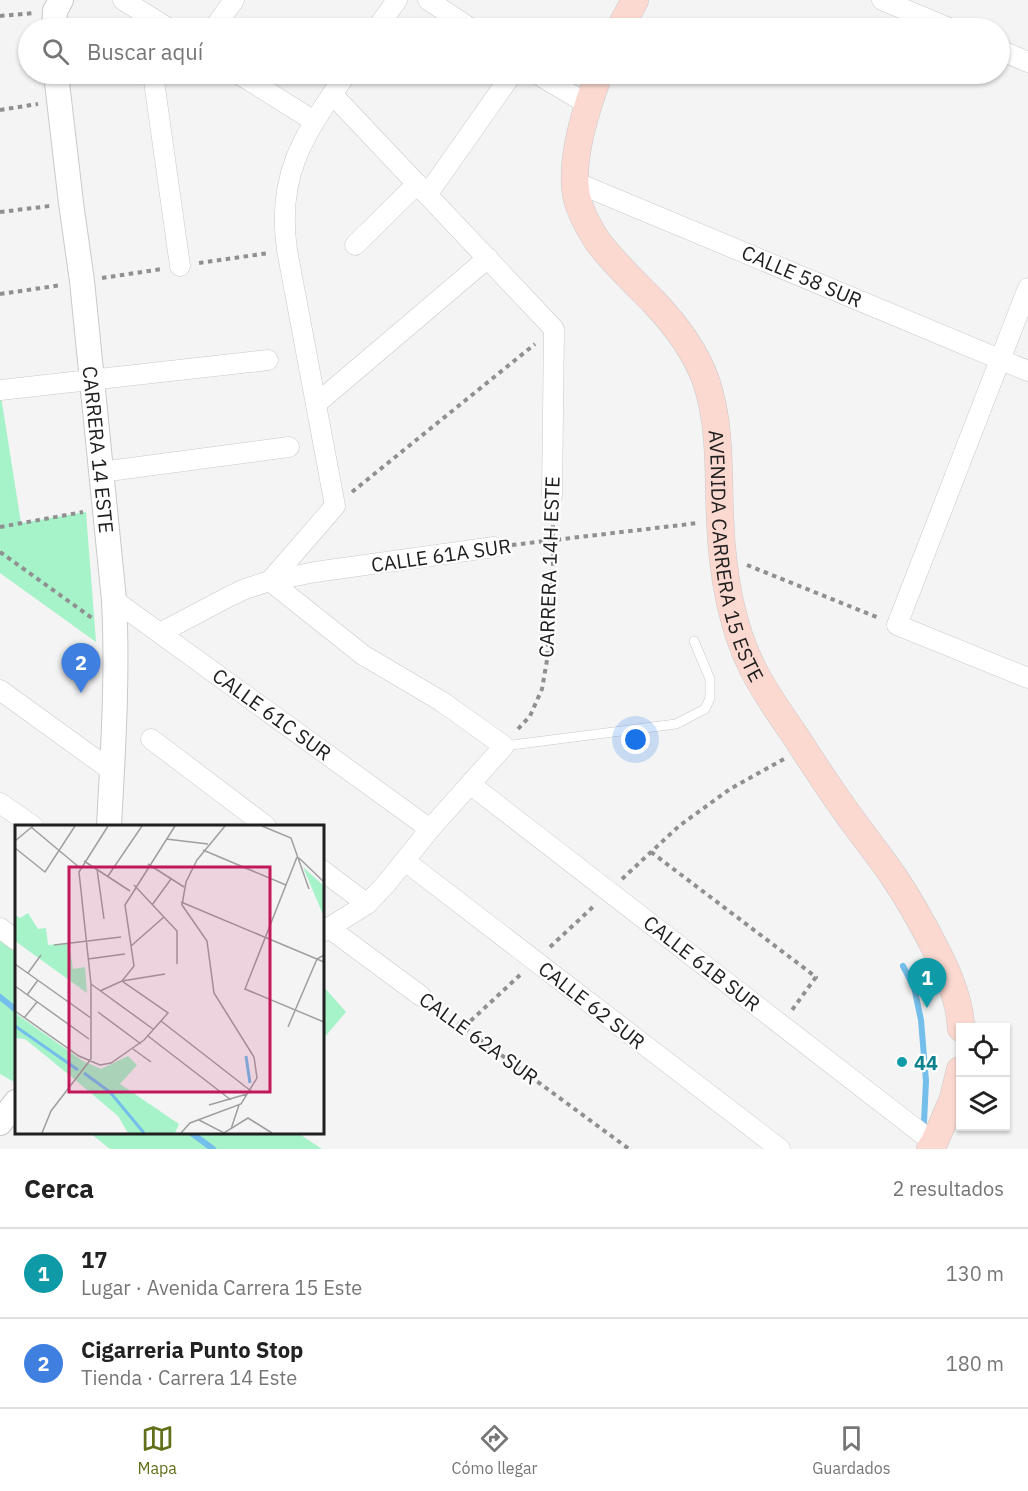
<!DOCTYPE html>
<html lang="es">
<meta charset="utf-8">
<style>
:root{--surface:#fff;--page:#f6f6f6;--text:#222;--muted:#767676;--line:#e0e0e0;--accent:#626e18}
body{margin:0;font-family:"IBM Plex Sans",sans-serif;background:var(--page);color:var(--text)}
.controls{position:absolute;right:18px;bottom:18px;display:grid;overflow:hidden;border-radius:0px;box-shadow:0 2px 4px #0004}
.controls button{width:54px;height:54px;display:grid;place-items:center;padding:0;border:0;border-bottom:2px solid var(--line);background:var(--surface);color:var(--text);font:30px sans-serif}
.you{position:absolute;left:636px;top:740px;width:21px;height:21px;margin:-15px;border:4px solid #fff;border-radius:50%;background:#1a73e8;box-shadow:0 0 0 9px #1a73e833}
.badge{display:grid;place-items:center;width:39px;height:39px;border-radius:50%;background:var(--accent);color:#fff;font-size:20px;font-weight:700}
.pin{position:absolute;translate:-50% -50px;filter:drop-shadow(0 2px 3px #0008)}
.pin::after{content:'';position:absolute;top:32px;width:21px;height:18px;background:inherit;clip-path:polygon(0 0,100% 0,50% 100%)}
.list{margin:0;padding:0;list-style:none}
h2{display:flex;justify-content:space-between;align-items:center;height:78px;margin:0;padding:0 24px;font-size:26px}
h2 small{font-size:20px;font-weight:400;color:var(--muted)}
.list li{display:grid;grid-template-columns:39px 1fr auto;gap:18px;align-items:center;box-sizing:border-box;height:90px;padding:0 24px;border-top:2px solid var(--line)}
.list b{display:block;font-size:22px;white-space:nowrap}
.list p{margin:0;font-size:20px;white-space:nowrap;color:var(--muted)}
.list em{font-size:20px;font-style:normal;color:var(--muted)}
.icon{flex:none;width:33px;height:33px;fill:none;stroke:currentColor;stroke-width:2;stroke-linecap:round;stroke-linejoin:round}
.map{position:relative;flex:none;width:1028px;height:1149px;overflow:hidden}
.search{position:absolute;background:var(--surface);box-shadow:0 2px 4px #0004;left:18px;right:18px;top:18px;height:66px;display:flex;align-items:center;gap:15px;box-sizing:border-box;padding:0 21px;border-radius:33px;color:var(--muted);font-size:22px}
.sheet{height:258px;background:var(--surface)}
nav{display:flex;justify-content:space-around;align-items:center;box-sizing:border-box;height:84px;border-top:2px solid var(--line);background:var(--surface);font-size:16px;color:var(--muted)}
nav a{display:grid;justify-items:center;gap:3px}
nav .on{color:var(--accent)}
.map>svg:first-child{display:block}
.green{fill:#a6f2c9}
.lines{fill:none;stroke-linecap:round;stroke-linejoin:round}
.stream{stroke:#73beea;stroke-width:6}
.service-casing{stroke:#c9c9ca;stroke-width:10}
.minor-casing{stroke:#c9c9ca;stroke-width:21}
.tertiary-casing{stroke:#c9c9ca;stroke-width:26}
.secondary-casing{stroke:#c9c9ca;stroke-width:28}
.path{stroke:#909091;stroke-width:4;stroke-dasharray:4.5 4.5;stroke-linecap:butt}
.service{stroke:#fff;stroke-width:9}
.minor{stroke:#fff;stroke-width:20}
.tertiary{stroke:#fff;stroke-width:24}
.secondary{stroke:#fcd9d0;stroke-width:27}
.culture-dot{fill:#0f9aa8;stroke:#fff;stroke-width:2}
.labels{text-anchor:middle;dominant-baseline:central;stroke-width:4.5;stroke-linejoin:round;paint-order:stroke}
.street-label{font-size:20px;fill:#202020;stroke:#fff}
.culture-label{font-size:20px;font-weight:bold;fill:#0d838f;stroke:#fff;text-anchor:start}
.inset-river{fill:none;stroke:#73beea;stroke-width:3}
.inset-road{fill:none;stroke:#9f9fa0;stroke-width:1.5}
.view{fill:#c2185b;fill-opacity:0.15;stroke:#c2185b;stroke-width:3}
.inset-edge{fill:none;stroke:#202020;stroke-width:3}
</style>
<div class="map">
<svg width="1028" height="1149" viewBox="0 0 1028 1149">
<rect width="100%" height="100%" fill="#f4f4f5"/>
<g class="green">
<path d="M0,390L21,523L86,512L96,642L0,573Z"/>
<path d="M0,935L16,947V1083L0,1074Z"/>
<path d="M323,986L346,1012L323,1039H322Z"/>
<path d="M90,1133H298L322,1149H110Z"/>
</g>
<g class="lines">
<g class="stream">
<path d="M903,966L914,987L921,1020L926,1081L924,1122"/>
<path d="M0,997L16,1010"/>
<path d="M190,1132L213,1149"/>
</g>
<defs>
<path id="service" d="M504,746L676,724L705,709L710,698V679L694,641"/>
<g id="minor">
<path d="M123,0L168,28"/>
<path d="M428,0L470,28"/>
<path d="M882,0L949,28"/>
<path d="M214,28L234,0"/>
<path d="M377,28L397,0"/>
<path d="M1000,50L1028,62"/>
<path d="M153,74L180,266"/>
<path d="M239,74L314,121"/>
<path d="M537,74L589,105"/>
<path d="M332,94L554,329L552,496"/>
<path d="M575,182L1028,371"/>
<path d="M427,195L512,74"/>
<path d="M355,245L417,184"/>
<path d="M1028,288L897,625L1028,678"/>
<path d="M0,390L268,360"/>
<path d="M316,404L488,258"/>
<path d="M101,472L289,447"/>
<path d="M114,600L430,829"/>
<path d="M160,633L230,596L245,589L270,581L315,572L494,547"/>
<path d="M0,690L112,771"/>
<path d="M151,739L266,826"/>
<path d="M470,784L934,1143"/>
<path d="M0,803L33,826"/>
<path d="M405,861L780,1149"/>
<path d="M322,870L367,904"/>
<path d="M0,928L16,940"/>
<path d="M329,928L421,996"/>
<path d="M322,932L367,904L386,884L430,829L504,746L441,701L363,655L270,581L335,506L287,250C276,173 305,134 346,74"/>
</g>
<g id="tertiary">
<path d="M54,28L55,11L61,0"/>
<path id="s1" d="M56,74L71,203L82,281L114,600C118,675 113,751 109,826"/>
<path d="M0,1123L16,1102"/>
</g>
<g id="secondary">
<path d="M620,28L635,0"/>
<path id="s2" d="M599,74C587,106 570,159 576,194C579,211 589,228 598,242C614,263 634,282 653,301C675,324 695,350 706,381C721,425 718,472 720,518C722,569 730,624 753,669C765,693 781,715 796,737C812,762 829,788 847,813C862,834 879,855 894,877C910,901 924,926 937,952C949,975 960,1001 961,1028"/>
<path d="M930,1149L934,1143L953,1099L960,1070"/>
</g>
</defs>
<use href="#service" class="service-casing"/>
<use href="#minor" class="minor-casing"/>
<use href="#tertiary" class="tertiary-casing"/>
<use href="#secondary" class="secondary-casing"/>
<g class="path">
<path d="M0,16L35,13"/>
<path d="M0,110L38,104"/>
<path d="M0,212L50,206"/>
<path d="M199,263L269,253"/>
<path d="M102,278L162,269"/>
<path d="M0,294L62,285"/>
<path d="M352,492L535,344"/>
<path d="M0,527L83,512"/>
<path d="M512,545L698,523"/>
<path d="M0,552L92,618"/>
<path d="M747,565L879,618"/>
<path d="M518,729L530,716L542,689L547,660L553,568V513"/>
<path d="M651,852L816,977L792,1010"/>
<path d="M622,879L679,826L730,789L784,759"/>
<path d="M550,947L595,905"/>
<path d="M436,1007L629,1149"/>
<path d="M464,1027L520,975"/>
</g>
<use href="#service" class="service"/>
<use href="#minor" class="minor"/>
<use href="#tertiary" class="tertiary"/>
<use href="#secondary" class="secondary"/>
</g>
<circle class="culture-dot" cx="902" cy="1062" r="6"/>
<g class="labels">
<g class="street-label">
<text transform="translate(802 276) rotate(23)">CALLE 58 SUR</text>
<text stroke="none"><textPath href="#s1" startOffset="378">CARRERA 14 ESTE</textPath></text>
<text transform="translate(441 555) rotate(-8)">CALLE 61A SUR</text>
<text stroke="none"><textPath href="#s2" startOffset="532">AVENIDA CARRERA 15 ESTE</textPath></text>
<text transform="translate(549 567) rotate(-88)">CARRERA 14H ESTE</text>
<text transform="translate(272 714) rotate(36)">CALLE 61C SUR</text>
<text transform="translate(702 963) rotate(38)">CALLE 61B SUR</text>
<text transform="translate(592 1005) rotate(38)">CALLE 62 SUR</text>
<text transform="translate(479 1038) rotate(36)">CALLE 62A SUR</text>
</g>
<g class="culture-label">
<text x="914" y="1062">44</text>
</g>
</g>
<g transform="translate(15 825)">
<rect width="309" height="309" fill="#f4f4f5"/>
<path d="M288,42L309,61V92ZM13,88L23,104L31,103L33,120L54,118L58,144L70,142L72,168L0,116V90L5,93ZM0,188L68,236L86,244L113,231L122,240L105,259L164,299L160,308H113L103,291L64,258L10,214L0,213Z" fill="#a6f2c9"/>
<path class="inset-river" d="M0,201L63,245M231,231L235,258M69,248L95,267L129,308"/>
<path class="inset-road" d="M247,1L276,13L294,64M16,2L65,43M151,14L193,19M0,16L18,1M0,23L30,47L60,1M188,25L271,60M282,32L230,164L309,197M284,33L309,57M69,36L115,66M133,39L169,62M82,44L89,94M93,51L127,1M119,60L162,106V139M166,77L309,137M137,80L156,54M39,120L106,112M116,121L149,92M73,134L110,129M0,139L76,193M13,148L26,130M76,159L138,204M0,161L74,214M85,166L107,156L150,149M12,170L23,155M0,186L64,231L85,240L96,238L129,215L153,188L107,156L119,141L110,80L160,1M83,187L126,219M9,193L22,177M146,196L236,266M273,202L302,134L309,130M133,211L216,275M118,224L136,237M76,234V159L64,47L93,1M194,280L232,269M184,295L209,308L233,293L257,308M216,304L224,280M27,308L36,286L76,234M166,308L175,298L226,279L242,253L239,232L199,168L192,116L167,80L171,57L182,35L210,1"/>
<path class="view" d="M54,42H255V267H54Z"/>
<rect width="309" height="309" class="inset-edge"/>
</g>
</svg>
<div class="controls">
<button><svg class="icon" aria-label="locate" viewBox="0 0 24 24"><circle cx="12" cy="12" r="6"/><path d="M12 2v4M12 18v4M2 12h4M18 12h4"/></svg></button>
<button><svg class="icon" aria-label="layers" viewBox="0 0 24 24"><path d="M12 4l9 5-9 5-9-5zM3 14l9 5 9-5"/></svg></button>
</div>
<div class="you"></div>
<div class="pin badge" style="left:927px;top:1008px;background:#0f9aa8">1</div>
<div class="pin badge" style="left:81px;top:693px;background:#3f7fe0">2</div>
<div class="search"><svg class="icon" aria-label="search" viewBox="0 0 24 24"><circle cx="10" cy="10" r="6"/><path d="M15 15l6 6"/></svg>Buscar aquí</div>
</div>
<section class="sheet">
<h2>Cerca<small>2 resultados</small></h2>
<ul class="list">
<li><span class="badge" style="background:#0f9aa8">1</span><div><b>17</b><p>Lugar · Avenida Carrera 15 Este</p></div><em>130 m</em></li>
<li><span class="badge" style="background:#3f7fe0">2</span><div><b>Cigarreria Punto Stop</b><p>Tienda · Carrera 14 Este</p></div><em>180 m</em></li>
</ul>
</section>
<nav>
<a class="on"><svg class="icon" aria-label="map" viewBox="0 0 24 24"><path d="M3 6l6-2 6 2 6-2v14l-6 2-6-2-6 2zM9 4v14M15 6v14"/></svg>Mapa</a>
<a><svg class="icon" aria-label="directions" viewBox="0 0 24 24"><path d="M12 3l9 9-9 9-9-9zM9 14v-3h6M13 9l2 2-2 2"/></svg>Cómo llegar</a>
<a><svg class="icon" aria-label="saved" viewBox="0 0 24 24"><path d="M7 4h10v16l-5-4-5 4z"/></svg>Guardados</a>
</nav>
